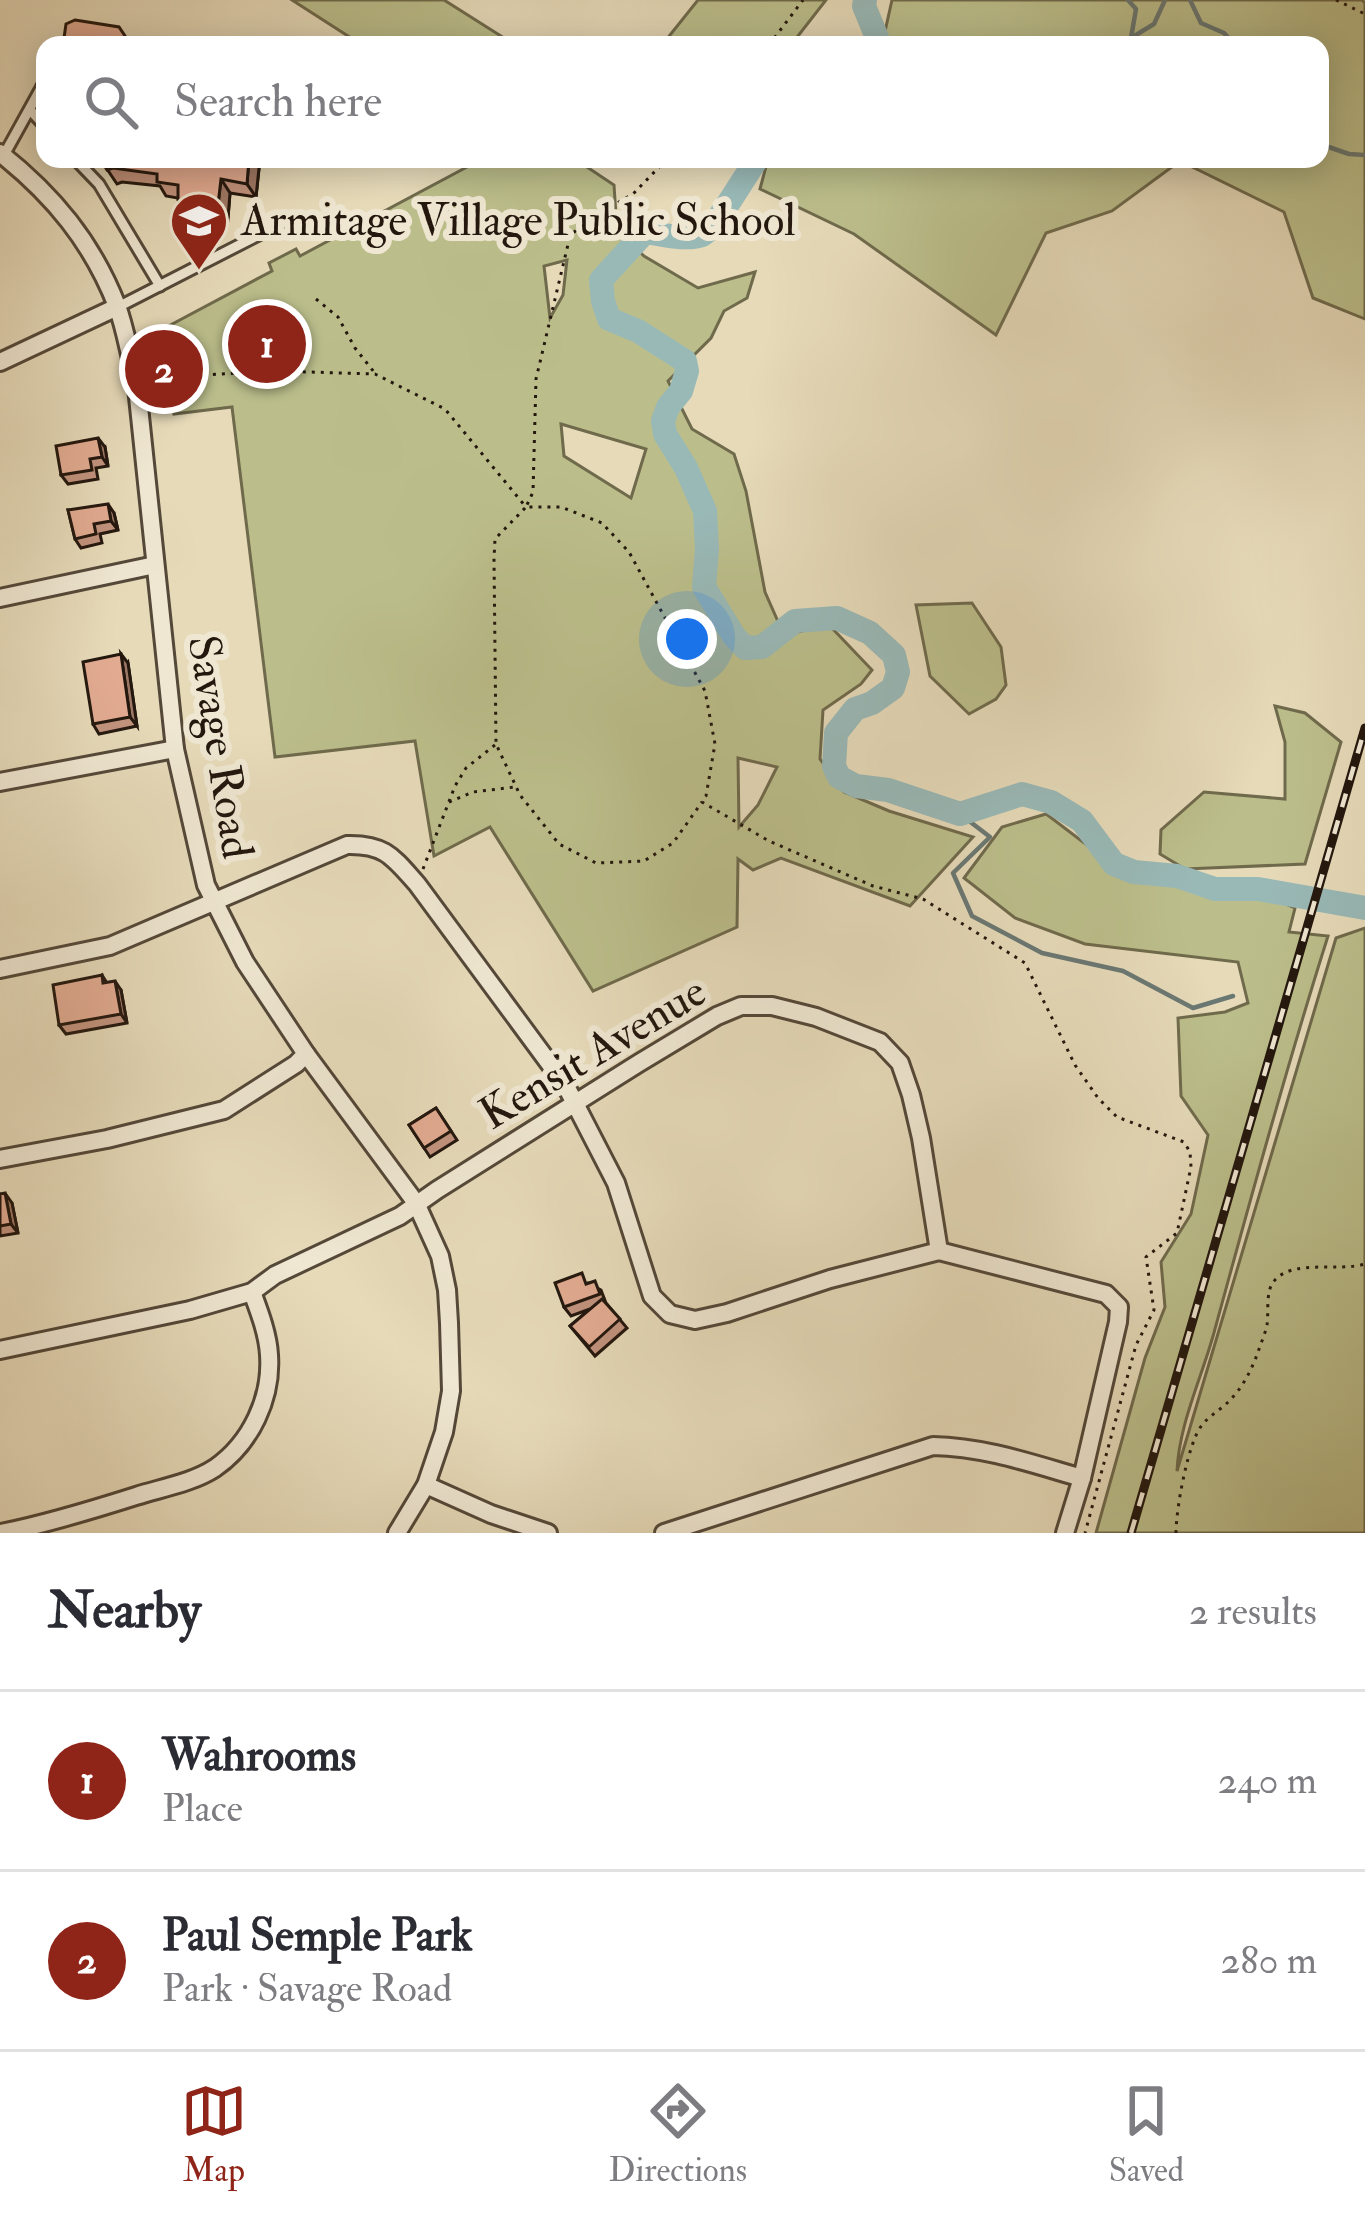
<!DOCTYPE html>
<meta charset="utf-8">
<style>
:root{--surface:#fff;--page:#f2f2f3;--text:#2b2b33;--muted:#7c7c81;--line:#e1e1e2;--accent:#8f2418}
body{margin:0;font-family:"IM FELL Double Pica",serif;background:var(--page);color:var(--text)}
.you{position:absolute;left:687px;top:639px;width:42px;height:42px;margin:-30px;border:9px solid #fff;border-radius:50%;background:#1a73e8;box-shadow:0 0 0 18px #1a73e833}
.badge{display:grid;place-items:center;width:78px;height:78px;border-radius:50%;background:var(--accent);color:#fff;font-size:39px;font-weight:700}
.pin{position:absolute;translate:-50% -50%;border:6px solid #fff;box-shadow:0 3px 12px #0006}
.list{margin:0;padding:0;list-style:none}
h2{display:flex;justify-content:space-between;align-items:center;height:156px;margin:0;padding:0 48px;font-size:51px}
h2 small{font-size:39px;font-weight:400;color:var(--muted)}
.list li{display:grid;grid-template-columns:78px 1fr auto;gap:36px;align-items:center;box-sizing:border-box;height:180px;padding:0 48px;border-top:3px solid var(--line)}
.list b{display:block;font-size:45px;white-space:nowrap}
.list p{margin:0;font-size:39px;white-space:nowrap;color:var(--muted)}
.list em{font-size:39px;font-style:normal;color:var(--muted)}
.icon{flex:none;width:66px;height:66px;fill:none;stroke:currentColor;stroke-width:2;stroke-linecap:round;stroke-linejoin:round}
.map{position:relative;flex:none;width:1365px;height:1533px;overflow:hidden}
.search{position:absolute;background:var(--surface);box-shadow:0 6px 30px #0003;left:36px;right:36px;top:36px;height:132px;display:flex;align-items:center;gap:30px;box-sizing:border-box;padding:0 42px;border-radius:24px;color:var(--muted);font-size:45px}
.sheet{height:516px;background:var(--surface)}
nav{display:flex;justify-content:space-around;align-items:center;box-sizing:border-box;height:168px;border-top:3px solid var(--line);background:var(--surface);font-size:33px;color:var(--muted)}
nav a{display:grid;justify-items:center;gap:6px}
nav .on{color:var(--accent)}
.map>svg:first-child{display:block}
.green{fill:#bbbe8b;stroke:#6f6a4c;stroke-width:3;fill-rule:evenodd}
.lines{fill:none;stroke-linecap:round;stroke-linejoin:round}
.stream{stroke:#6a7873;stroke-width:4.5}
.river{stroke:#99b9b7;stroke-width:24}
.lane-casing{stroke:#544839;stroke-width:15}
.street-casing{stroke:#544839;stroke-width:22}
.path{stroke:#23170e;stroke-width:3;stroke-dasharray:3 6;stroke-linecap:butt}
.lane{stroke:#efe7d2;stroke-width:9}
.street{stroke:#efe7d2;stroke-width:16}
.rail-casing{stroke:#23170e;stroke-width:9}
.rail{stroke:#efe7d2;stroke-width:4.5;stroke-dasharray:14;stroke-linecap:butt}
.wall{fill:#c2937e;stroke:#23170e;stroke-width:3}
.shaded-wall{fill:#9e7866;stroke:#23170e;stroke-width:3}
.building{fill:#e2ab92;stroke:#23170e;stroke-width:3}
.labels{text-anchor:middle;dominant-baseline:central;stroke-width:12;stroke-linejoin:round;paint-order:stroke}
.poi-label{font-size:45px;fill:#23170e;stroke:#efe7d2;text-anchor:start}
.street-label{font-size:45px;fill:#23170e;stroke:#efe7d2}
</style>
<div class="map">
<svg width="1365" height="1533" viewBox="0 0 1365 1533">
<rect width="100%" height="100%" fill="#e6dab9"/>
<filter id="stains"><feTurbulence type="fractalNoise" baseFrequency=".00167" numOctaves="4"/><feColorMatrix values="0 0 0 0 .2 0 0 0 0 .09 0 0 0 0 .02 0 0 0 .5 -.17"/></filter>
<radialGradient id="worn" r=".72"><stop offset=".6" stop-color="#630" stop-opacity="0"/><stop offset="1" stop-color="#630" stop-opacity=".3"/></radialGradient>
<g class="green">
<path d="M292,0H444L515,45H362Z"/>
<path d="M698,0H826L791,45H662Z"/>
<path d="M892,0H1362L1365,3V319L1313,298L1284,212L1180,161L1112,211L1046,233L996,335L854,234L760,189L768,159H1320V45H882Z"/>
<path d="M482,159H575L614,185L617,230L644,256L698,288L755,272L747,298L724,311L711,338L668,381L692,429L734,454L746,491L765,592L784,635L829,625L872,670L861,684L823,710L820,759L844,792L889,811L973,837L910,906L781,858L753,870L738,859L737,927L593,991L490,827L434,856L415,741L275,757L232,407L174,414L161,330L272,271L269,263L296,249L300,256ZM567,260L563,295L550,318L544,266ZM561,424L646,449L631,498L564,456ZM738,758L777,767L758,805L739,827Z"/>
<path d="M972,603L1001,647L1006,685L996,699L969,714L930,676L916,605Z"/>
<path d="M1275,706L1305,713L1341,742L1305,864L1185,869L1160,854L1161,830L1204,792L1285,799V742Z"/>
<path d="M1046,814C1075,835 1106,863 1140,876C1190,894 1246,885 1295,908L1289,932L1328,936C1287,1066 1251,1197 1215,1329C1203,1375 1179,1423 1177,1471L1336,938L1365,928V1533H1096L1145,1358L1165,1307L1161,1262L1191,1214L1208,1135L1181,1096L1178,1018L1225,1012L1248,1003L1238,962L1085,944L1015,918L964,878L1002,827Z"/>
</g>
<g class="lines">
<g class="stream">
<path d="M1128,0L1136,9L1131,38L1154,24L1165,0"/>
<path d="M1190,0L1201,23L1224,33L1235,45"/>
<path d="M1320,144L1349,154L1365,155"/>
<path d="M960,814L990,837L953,873L972,916L1042,953L1123,971L1193,1008L1233,996"/>
</g>
<g class="river">
<path d="M865,0L864,6L880,45"/>
<path d="M757,159C746,174 714,231 702,235C684,241 662,234 645,232L601,280L603,301L609,319L638,331L685,361L687,371L681,391L668,407L663,421L665,434L686,468L705,511L707,549L704,587L734,636L745,648L762,647L795,621L837,618L870,633L894,655L898,672L893,688L872,703L855,709L836,733L834,766L839,777L856,786L888,790L960,814L1022,794L1051,802L1082,821L1114,864L1134,872L1177,876L1215,889H1258L1365,908"/>
</g>
<defs>
<g id="lane">
<path d="M30,110L45,126"/>
<path d="M4,155L45,81"/>
<path d="M75,159L99,184L160,286"/>
<path d="M118,307L284,222"/>
</g>
<g id="street">
<path d="M0,153C53,195 92,242 117,306C126,330 129,355 136,378L175,749L206,885L245,962L306,1054L416,1203L440,1256L447,1290L449,1323L451,1391L444,1432L426,1485L397,1533"/>
<path d="M0,362L117,307"/>
<path d="M0,598L155,565"/>
<path d="M0,782L175,749"/>
<path d="M0,969L110,946L347,845C385,844 393,857 417,884L566,1086L616,1183L652,1296L670,1314L695,1320L727,1313L830,1279L939,1251L1106,1294L1119,1307L1118,1322L1082,1478L1065,1533"/>
<path d="M0,1159L107,1139L224,1110L296,1064L306,1054"/>
<path d="M0,1350L190,1310L252,1292L275,1275L400,1216L437,1190L639,1063L717,1016L741,1006H772L816,1017L880,1042L900,1063L911,1095L921,1138L939,1251"/>
<path d="M426,1485L491,1514L548,1533"/>
<path d="M1,1533C46,1524 92,1510 136,1496C161,1488 192,1483 215,1468C251,1443 272,1398 269,1355C268,1334 259,1311 252,1292"/>
<path d="M664,1533L933,1446C985,1447 1033,1464 1082,1478"/>
</g>
</defs>
<use href="#lane" class="lane-casing"/>
<use href="#street" class="street-casing"/>
<g class="path">
<path d="M1336,0L1365,14"/>
<path d="M769,45L803,0"/>
<path d="M667,159L633,194L587,220L570,236L536,379L533,492L526,507H561L602,523L629,552L705,691L715,744L706,796L702,802L769,841L873,886L923,899L1025,963L1075,1065L1098,1098L1117,1117L1184,1142L1190,1152L1191,1167L1177,1233L1146,1257L1154,1310L1136,1345L1085,1533"/>
<path d="M316,299L338,317L355,348L374,372"/>
<path d="M269,355L275,369"/>
<path d="M150,378L276,371L375,374L445,409L526,507L495,539L494,559L496,744L520,795L559,844L596,863L644,861L673,843L702,802"/>
<path d="M449,802L473,792L515,787"/>
<path d="M423,869L455,786L466,768L495,745"/>
<path d="M1176,1533C1176,1509 1188,1442 1202,1425C1210,1415 1222,1409 1230,1400C1243,1387 1252,1369 1258,1352C1261,1343 1265,1334 1267,1325C1269,1311 1265,1290 1275,1280C1294,1259 1338,1272 1365,1264"/>
</g>
<use href="#lane" class="lane"/>
<use href="#street" class="street"/>
<defs>
<path id="rail" d="M1131,1533L1365,728"/>
</defs>
<use href="#rail" class="rail-casing"/>
<use href="#rail" class="rail"/>
</g>
<g class="wall">
<path d="M107,159H260L256,197L230,193L228,218L213,229L196,226L178,198L166,196L160,186L122,182L117,184L103,163Z"/>
<path d="M266,331L275,347L264,353L255,337Z"/>
<path d="M105,447L108,466L96,468L98,479L68,484L61,475Z"/>
<path d="M68,510L114,513L118,530L100,534L102,543L81,548L75,539Z"/>
<path d="M128,663L137,726L99,734L93,724Z"/>
<path d="M102,975L107,983L121,990L127,1023L66,1034L59,1025Z"/>
<path d="M436,1108L457,1140L430,1157L409,1125Z"/>
<path d="M0,1194L12,1203L18,1233L0,1236Z"/>
<path d="M588,1283L601,1290L606,1303L627,1328L595,1356L570,1326L590,1309L571,1316L564,1307Z"/>
</g>
<g class="shaded-wall">
<path d="M249,159H260L256,197L247,184Z"/>
<path d="M221,179L230,193L228,218L218,205Z"/>
<path d="M98,438L105,447L108,466L102,457Z"/>
<path d="M108,504L114,513L118,530L111,521Z"/>
<path d="M121,654L128,663L137,726L130,717Z"/>
<path d="M115,981L121,990L127,1023L121,1014Z"/>
<path d="M5,1193L12,1203L18,1233L11,1224Z"/>
</g>
<g class="building">
<path d="M75,20L119,27L131,45H63L66,24Z"/>
<path d="M45,60V92L37,84L44,71L42,62Z"/>
<path d="M107,159H249L247,184L221,179L218,205L203,215L187,212L178,200V185L157,182V174L113,168L107,170L103,163Z"/>
<path d="M266,331L272,342L261,348L255,337Z"/>
<path d="M98,438L102,457L90,459L92,470L61,475L56,446Z"/>
<path d="M108,504L111,521L94,524L96,534L75,539L68,510Z"/>
<path d="M121,654L130,717L93,724L83,662Z"/>
<path d="M102,975L103,983L115,981L121,1014L59,1025L53,985Z"/>
<path d="M436,1108L451,1131L424,1148L409,1125Z"/>
<path d="M5,1193L11,1224L0,1226V1194Z"/>
<path d="M582,1273L586,1284L595,1281L600,1294L564,1307L555,1283Z"/>
<path d="M602,1299L620,1319L589,1347L570,1326Z"/>
</g>
<defs>
<symbol id="school-pin" viewBox="-11 -11 22 30"><path d="M0 17L-7.5 6A9.5 9.5 0 1 1 7.5 6Z" fill="#8f2418" stroke="#efe7d2"/><path d="M0-5L7-2L0 1L-7-2ZM-4 1L0 2.5L4 1V4Q0 6-4 4Z" fill="#fff"/></symbol>
</defs>
<g fill-rule="evenodd">
<use href="#school-pin" x="166" y="188" width="66" height="90"/>
</g>
<g class="labels">
<g class="poi-label">
<text x="241" y="221">Armitage Village Public School</text>
</g>
<g class="street-label">
<text transform="translate(220 747) rotate(81)">Savage Road</text>
<text transform="translate(593 1053) rotate(-31)">Kensit Avenue</text>
</g>
</g>
<rect width="100%" height="100%" filter="url(#stains)"/>
<rect width="100%" height="100%" fill="url(#worn)"/>
</svg>
<div class="you"></div>
<div class="pin badge" style="left:267px;top:344px">1</div>
<div class="pin badge" style="left:164px;top:369px">2</div>
<div class="search"><svg class="icon" aria-label="search" viewBox="0 0 24 24"><circle cx="10" cy="10" r="6"/><path d="M15 15l6 6"/></svg>Search here</div>
</div>
<section class="sheet">
<h2>Nearby<small>2 results</small></h2>
<ul class="list">
<li><span class="badge">1</span><div><b>Wahrooms</b><p>Place</p></div><em>240 m</em></li>
<li><span class="badge">2</span><div><b>Paul Semple Park</b><p>Park · Savage Road</p></div><em>280 m</em></li>
</ul>
</section>
<nav>
<a class="on"><svg class="icon" aria-label="map" viewBox="0 0 24 24"><path d="M3 6l6-2 6 2 6-2v14l-6 2-6-2-6 2zM9 4v14M15 6v14"/></svg>Map</a>
<a><svg class="icon" aria-label="directions" viewBox="0 0 24 24"><path d="M12 3l9 9-9 9-9-9zM9 14v-3h6M13 9l2 2-2 2"/></svg>Directions</a>
<a><svg class="icon" aria-label="saved" viewBox="0 0 24 24"><path d="M7 4h10v16l-5-4-5 4z"/></svg>Saved</a>
</nav>
